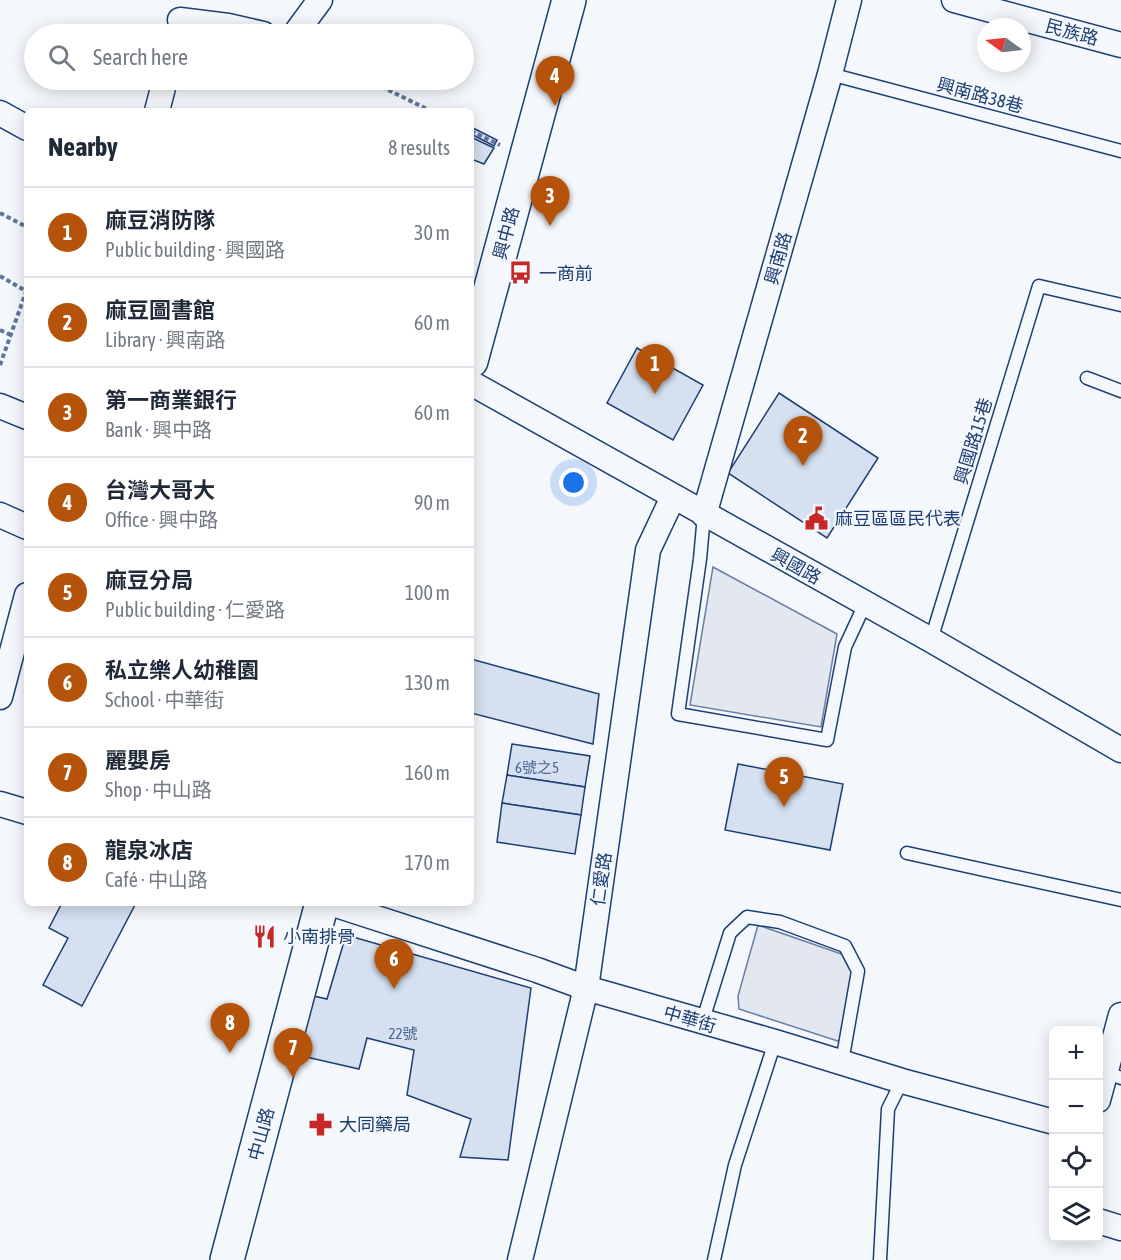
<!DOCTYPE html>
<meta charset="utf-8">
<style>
:root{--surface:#fff;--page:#f6f6f7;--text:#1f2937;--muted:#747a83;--line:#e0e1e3;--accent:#b45309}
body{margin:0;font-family:"Asap Condensed","Noto Sans TC",sans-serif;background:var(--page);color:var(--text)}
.controls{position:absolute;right:18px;bottom:18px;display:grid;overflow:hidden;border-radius:9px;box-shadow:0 3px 15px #0003}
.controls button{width:54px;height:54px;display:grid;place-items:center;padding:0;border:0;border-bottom:2px solid var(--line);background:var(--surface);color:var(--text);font:30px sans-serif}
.compass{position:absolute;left:977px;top:18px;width:54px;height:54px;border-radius:50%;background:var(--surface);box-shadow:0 3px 15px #0003;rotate:285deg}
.you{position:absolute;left:574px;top:483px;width:21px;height:21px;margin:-15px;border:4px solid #fff;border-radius:50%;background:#1a73e8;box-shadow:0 0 0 9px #1a73e833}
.badge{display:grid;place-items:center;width:39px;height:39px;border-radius:50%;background:var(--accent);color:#fff;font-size:20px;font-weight:700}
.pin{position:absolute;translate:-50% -50px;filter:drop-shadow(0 2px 3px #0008)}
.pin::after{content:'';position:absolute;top:32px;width:21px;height:18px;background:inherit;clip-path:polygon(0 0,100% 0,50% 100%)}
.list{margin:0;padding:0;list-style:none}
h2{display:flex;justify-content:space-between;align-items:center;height:78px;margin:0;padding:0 24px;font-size:26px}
h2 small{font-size:20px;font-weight:400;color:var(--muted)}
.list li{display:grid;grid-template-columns:39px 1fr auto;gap:18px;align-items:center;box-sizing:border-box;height:90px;padding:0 24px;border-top:2px solid var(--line)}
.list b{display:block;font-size:22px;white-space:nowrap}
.list p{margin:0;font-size:20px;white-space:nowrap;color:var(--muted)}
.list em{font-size:20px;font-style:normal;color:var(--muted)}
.icon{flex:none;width:33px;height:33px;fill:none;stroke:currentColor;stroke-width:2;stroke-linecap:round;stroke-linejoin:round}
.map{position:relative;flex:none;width:1121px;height:1260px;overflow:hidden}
.search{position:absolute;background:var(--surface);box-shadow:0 3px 15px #0003;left:24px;top:24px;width:450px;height:66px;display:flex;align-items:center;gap:15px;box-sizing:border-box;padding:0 21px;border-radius:33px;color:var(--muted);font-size:22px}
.panel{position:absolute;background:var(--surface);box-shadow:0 3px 15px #0003;left:24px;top:108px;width:450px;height:798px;border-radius:9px}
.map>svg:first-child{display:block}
.parking{fill:#e3e8f0;stroke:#687fa3;stroke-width:1.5}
.building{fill:#d5e0f0;stroke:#1d3f73;stroke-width:1.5}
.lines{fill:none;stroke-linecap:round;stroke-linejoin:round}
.lane-casing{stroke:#1d3f73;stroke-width:15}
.street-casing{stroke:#1d3f73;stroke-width:27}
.secondary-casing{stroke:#1d3f73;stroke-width:36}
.path{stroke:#5e769c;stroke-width:4;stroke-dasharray:4.5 3;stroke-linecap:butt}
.lane{stroke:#f4f7fb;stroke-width:12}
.street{stroke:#f4f7fb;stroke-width:24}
.secondary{stroke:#f4f7fb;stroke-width:33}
.labels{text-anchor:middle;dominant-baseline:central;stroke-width:4.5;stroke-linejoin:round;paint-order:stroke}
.number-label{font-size:15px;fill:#4b6792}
.street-label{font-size:18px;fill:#1d3f73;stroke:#f4f7fb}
.poi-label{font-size:18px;fill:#1d3f73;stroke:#f4f7fb;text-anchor:start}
</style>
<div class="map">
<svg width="1121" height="1260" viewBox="0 0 1121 1260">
<rect width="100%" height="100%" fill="#f4f7fb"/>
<g class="parking">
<path d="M713,567L837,634L821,727L690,705Z"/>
<path d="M758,925L853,958L847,1044L739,1009L738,996Z"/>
</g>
<g class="building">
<path d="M471,127L497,140L494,146L471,134Z"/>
<path d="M471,137L494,148L484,164L471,159Z"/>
<path d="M637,348L703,385L673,440L607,403Z"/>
<path d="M779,393L878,458L827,538L728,473Z"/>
<path d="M471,659L599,694L593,744L471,713Z"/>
<path d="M512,744L590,756L585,787L507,775Z"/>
<path d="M738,764L843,784L830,850L725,830Z"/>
<path d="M507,775L585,787L581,815L502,803Z"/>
<path d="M502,803L581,815L575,854L497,842Z"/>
<path d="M62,903H136L82,1006L43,985L68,938L49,928Z"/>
<path d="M346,935L531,988L508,1160L460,1157L471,1119L407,1095L414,1050L367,1038L359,1069L293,1054L309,995L327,999Z"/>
</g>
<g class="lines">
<defs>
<g id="lane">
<path d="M830,74L1121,151"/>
<path d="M1087,378L1121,391"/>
<path d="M704,515L700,559L678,714L827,740L845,647L865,604"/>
<path d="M931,640L1039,286L1121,305"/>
<path d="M907,853L1121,900"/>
<path d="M702,1023L730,933L747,917L780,922L845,946L858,971L842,1062"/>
<path d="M1106,1072L1121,1078"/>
<path d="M714,1260L735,1165L775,1042"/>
<path d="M880,1260L888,1109L902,1081"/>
</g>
<g id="street">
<path d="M954,0L1121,45"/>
<path d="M180,20L228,26L263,34"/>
<path d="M295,34L320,0"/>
<path d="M157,111L165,80"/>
<path d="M0,113L27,128"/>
<path d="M471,383L931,640L1121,750"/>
<path d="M0,406L27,417"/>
<path d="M0,515L27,527"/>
<path d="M704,515L830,74L849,0"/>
<path d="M0,697L27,595"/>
<path d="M0,804L27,812"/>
<path d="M330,903L537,970L586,988L775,1042L902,1081L1054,1122"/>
<path d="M1098,1100L1121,1015"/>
<path d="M1098,1221L1121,1228"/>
<path d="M520,1260L586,988L648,550L673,497"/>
</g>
<g id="secondary">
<path d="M471,361L569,0"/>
<path d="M227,1260L322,903"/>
</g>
</defs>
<use href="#lane" class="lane-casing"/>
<use href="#street" class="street-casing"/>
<use href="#secondary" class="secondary-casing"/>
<g class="path">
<path d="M368,80L431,111"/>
<path d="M471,131L500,145"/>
<path d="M0,213L27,227"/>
<path d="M0,276L26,291"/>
<path d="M0,330L11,335"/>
<path d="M0,365L27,289"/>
</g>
<use href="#lane" class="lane"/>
<use href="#street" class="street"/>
<use href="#secondary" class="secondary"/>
</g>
<defs>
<symbol id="bus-bare" viewBox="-9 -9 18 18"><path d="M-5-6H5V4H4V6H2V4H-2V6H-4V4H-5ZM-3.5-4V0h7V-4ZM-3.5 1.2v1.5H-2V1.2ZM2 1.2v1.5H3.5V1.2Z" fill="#c62828" stroke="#f4f7fb" stroke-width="2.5" paint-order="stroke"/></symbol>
<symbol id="civic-bare" viewBox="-9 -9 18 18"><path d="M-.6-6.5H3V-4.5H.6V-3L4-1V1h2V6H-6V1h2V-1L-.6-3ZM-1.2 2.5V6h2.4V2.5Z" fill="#c62828" stroke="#f4f7fb" stroke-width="2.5" paint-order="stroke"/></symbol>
<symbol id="restaurant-bare" viewBox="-9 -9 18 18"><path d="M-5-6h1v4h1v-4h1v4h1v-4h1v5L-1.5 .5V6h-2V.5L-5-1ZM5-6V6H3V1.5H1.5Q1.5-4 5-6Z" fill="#c62828" stroke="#f4f7fb" stroke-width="2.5" paint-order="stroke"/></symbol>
<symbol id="pharmacy-bare" viewBox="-9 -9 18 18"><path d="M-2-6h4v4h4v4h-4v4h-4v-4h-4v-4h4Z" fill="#c62828" stroke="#f4f7fb" stroke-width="2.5" paint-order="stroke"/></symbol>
</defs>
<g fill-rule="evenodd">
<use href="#bus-bare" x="504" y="256" width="33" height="33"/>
<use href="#civic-bare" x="800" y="502" width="33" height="33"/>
<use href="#restaurant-bare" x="248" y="920" width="33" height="33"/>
<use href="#pharmacy-bare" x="304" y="1108" width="33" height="33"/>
</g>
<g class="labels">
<g class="number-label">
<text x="537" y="767">6號之5</text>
<text x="403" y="1033">22號</text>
</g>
<g class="street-label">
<text transform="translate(1072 32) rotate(15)">民族路</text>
<text transform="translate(980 95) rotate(15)">興南路38巷</text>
<text transform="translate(506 233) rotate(-75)">興中路</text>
<text transform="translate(778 258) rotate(-74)">興南路</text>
<text transform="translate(973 441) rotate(-73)">興國路15巷</text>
<text transform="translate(796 566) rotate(29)">興國路</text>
<text transform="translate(601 879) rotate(-82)">仁愛路</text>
<text transform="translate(690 1019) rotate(16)">中華街</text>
<text transform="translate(261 1134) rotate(-75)">中山路</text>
</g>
<g class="poi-label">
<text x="539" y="273">一商前</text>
<text x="835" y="518">麻豆區區民代表</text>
<text x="283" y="936">小南排骨</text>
<text x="339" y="1124">大同藥局</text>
</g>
</g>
</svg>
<div class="controls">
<button>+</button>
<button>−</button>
<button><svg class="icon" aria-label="locate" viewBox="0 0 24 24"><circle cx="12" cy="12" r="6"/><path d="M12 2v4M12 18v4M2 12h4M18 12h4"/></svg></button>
<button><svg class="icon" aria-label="layers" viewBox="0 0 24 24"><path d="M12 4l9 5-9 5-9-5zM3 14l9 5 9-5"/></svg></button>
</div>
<svg class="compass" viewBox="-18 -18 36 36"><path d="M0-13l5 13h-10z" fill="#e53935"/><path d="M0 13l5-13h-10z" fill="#747a83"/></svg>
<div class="you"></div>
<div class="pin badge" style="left:655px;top:394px">1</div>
<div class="pin badge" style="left:803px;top:466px">2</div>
<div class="pin badge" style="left:550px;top:226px">3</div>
<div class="pin badge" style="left:555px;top:106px">4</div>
<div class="pin badge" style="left:784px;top:807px">5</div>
<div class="pin badge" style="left:394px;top:989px">6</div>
<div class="pin badge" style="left:293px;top:1078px">7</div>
<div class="pin badge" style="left:230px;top:1053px">8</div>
<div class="search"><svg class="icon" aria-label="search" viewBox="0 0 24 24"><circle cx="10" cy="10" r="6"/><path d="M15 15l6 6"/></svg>Search here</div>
<section class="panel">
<h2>Nearby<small>8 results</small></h2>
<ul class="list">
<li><span class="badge">1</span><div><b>麻豆消防隊</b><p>Public building · 興國路</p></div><em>30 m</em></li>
<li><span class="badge">2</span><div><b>麻豆圖書館</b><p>Library · 興南路</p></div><em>60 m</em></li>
<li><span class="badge">3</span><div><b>第一商業銀行</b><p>Bank · 興中路</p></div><em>60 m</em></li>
<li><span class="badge">4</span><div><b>台灣大哥大</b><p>Office · 興中路</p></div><em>90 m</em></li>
<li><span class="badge">5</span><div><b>麻豆分局</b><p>Public building · 仁愛路</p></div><em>100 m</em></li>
<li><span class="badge">6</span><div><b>私立樂人幼稚園</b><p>School · 中華街</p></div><em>130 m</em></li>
<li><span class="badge">7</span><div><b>麗嬰房</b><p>Shop · 中山路</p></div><em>160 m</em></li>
<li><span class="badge">8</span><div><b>龍泉冰店</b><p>Café · 中山路</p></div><em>170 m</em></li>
</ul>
</section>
</div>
